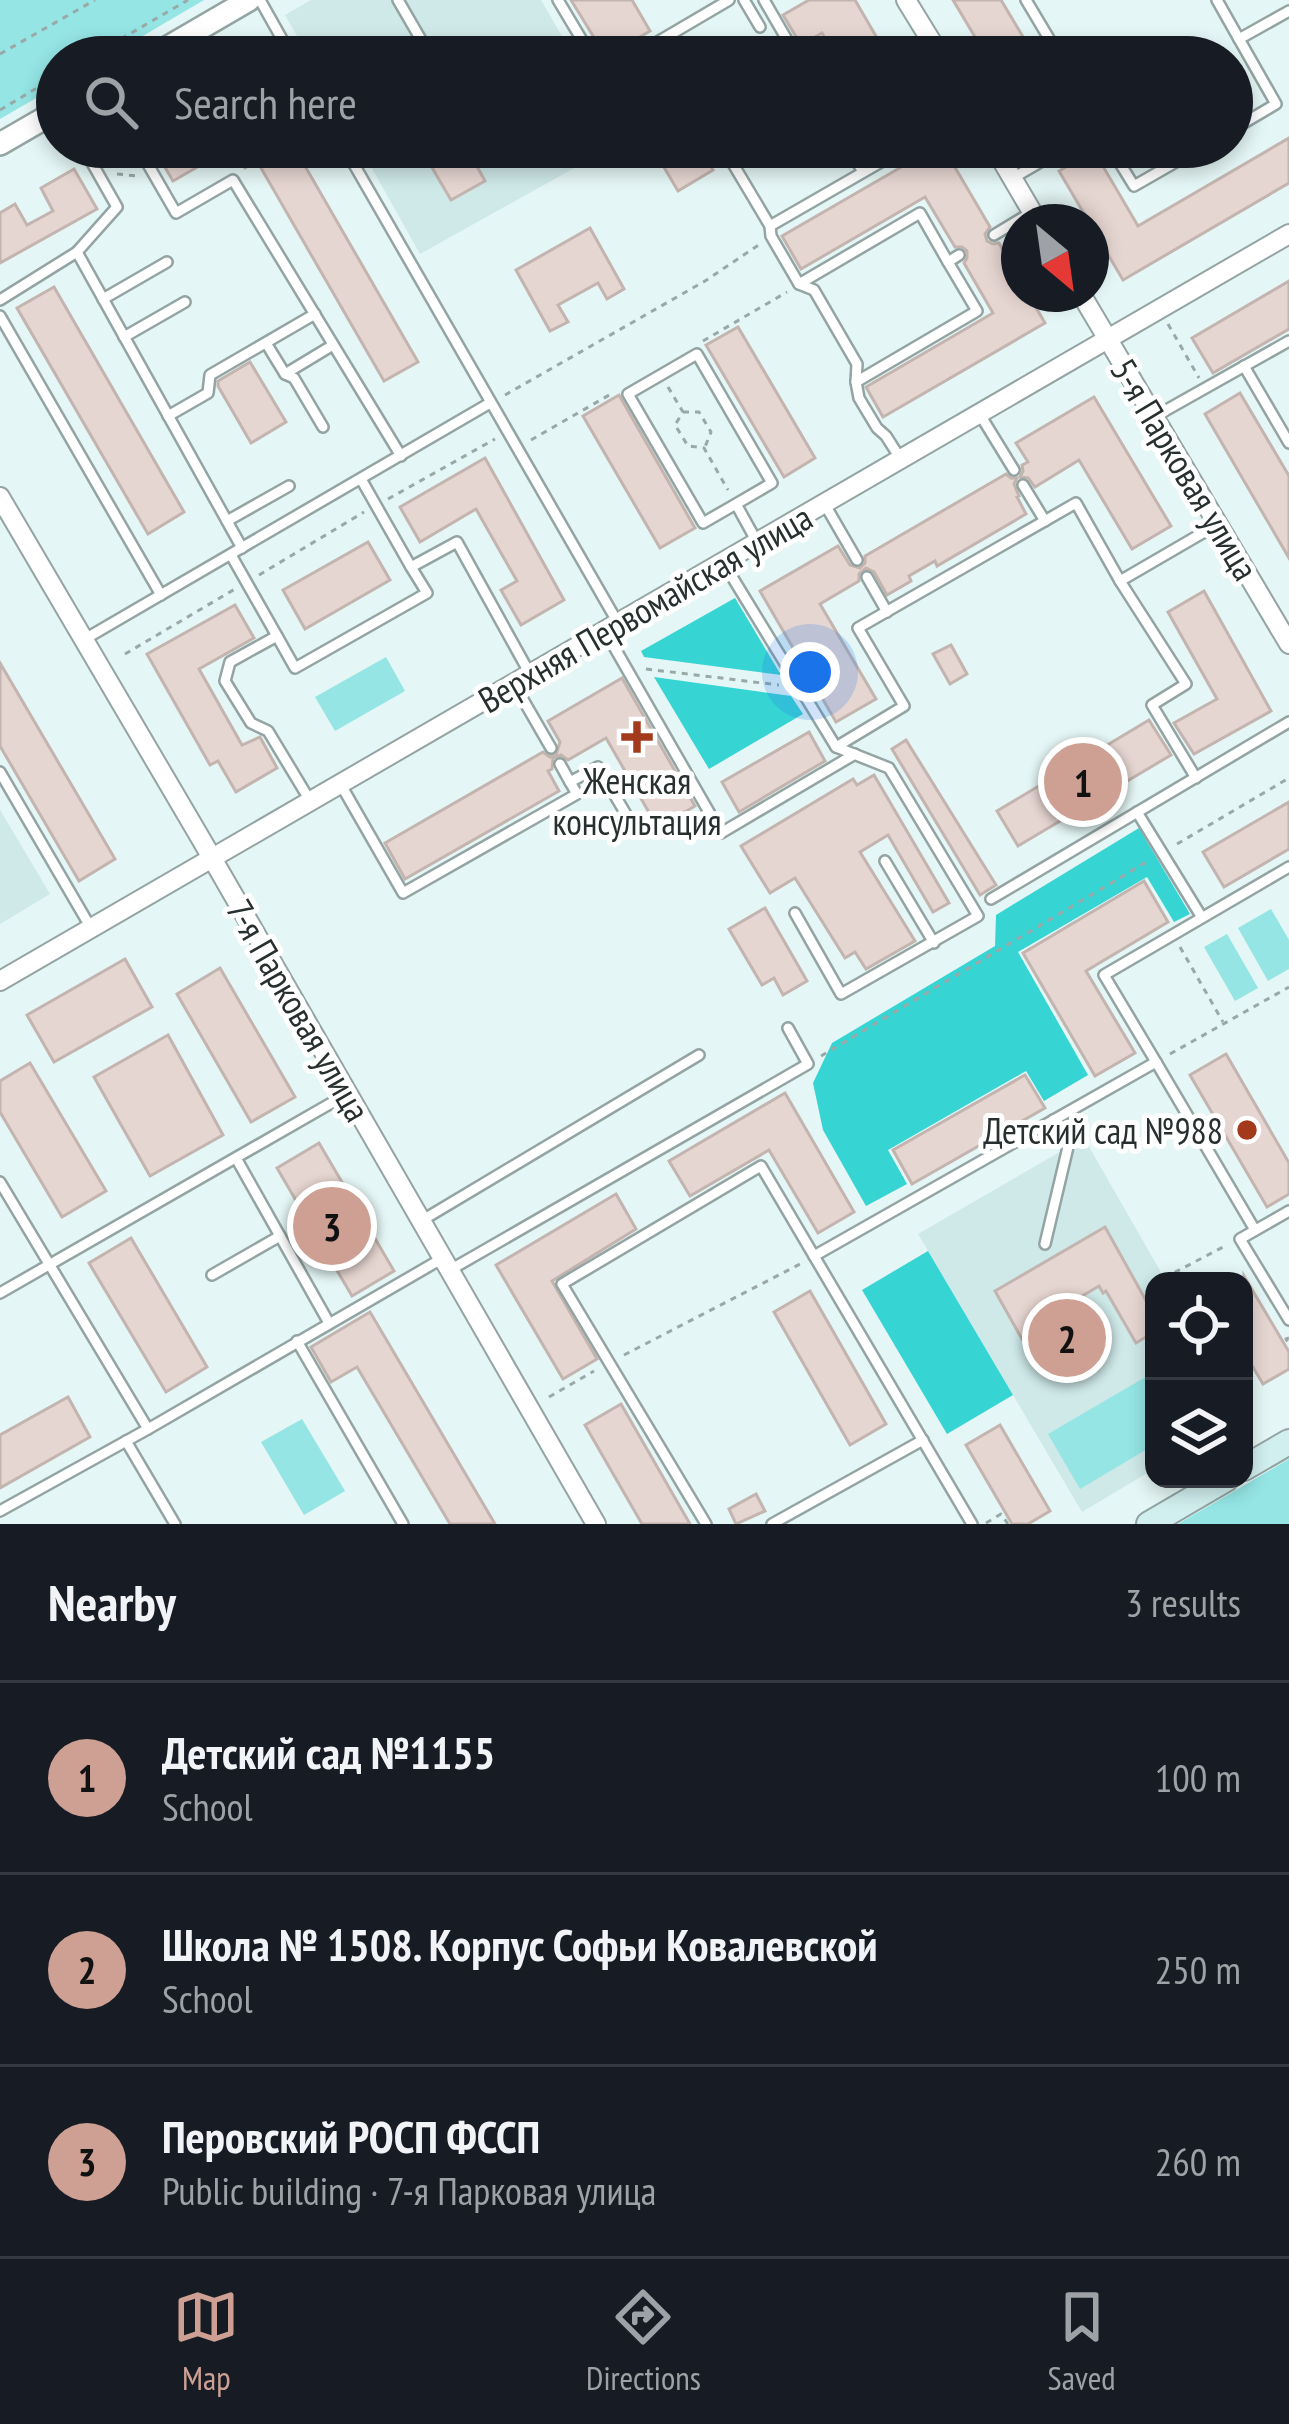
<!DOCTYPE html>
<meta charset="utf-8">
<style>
:root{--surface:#171b24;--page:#242831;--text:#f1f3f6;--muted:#9ea1a6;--line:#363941;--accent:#cda093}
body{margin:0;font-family:"PT Sans Narrow",sans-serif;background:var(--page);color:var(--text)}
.controls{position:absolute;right:36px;bottom:36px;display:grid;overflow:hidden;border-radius:24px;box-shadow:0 6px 18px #0003}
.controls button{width:108px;height:108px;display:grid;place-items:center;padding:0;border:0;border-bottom:3px solid var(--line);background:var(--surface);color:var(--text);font:60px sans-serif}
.compass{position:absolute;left:1001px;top:204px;width:108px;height:108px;border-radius:50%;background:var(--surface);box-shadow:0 6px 18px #0003;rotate:151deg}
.you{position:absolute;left:810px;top:672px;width:42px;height:42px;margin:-30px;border:9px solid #fff;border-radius:50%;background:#1a73e8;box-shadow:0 0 0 18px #1a73e833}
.badge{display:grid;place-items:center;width:78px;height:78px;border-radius:50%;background:var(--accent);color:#111;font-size:39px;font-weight:700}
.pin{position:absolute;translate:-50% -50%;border:6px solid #fff;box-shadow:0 3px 12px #0006}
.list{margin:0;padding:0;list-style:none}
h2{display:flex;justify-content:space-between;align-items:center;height:156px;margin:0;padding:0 48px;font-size:51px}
h2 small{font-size:39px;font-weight:400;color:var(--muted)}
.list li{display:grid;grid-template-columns:78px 1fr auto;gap:36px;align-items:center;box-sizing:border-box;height:192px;padding:0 48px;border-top:3px solid var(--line)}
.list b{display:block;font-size:45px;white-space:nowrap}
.list p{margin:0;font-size:39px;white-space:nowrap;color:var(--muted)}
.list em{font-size:39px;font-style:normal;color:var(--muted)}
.icon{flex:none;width:66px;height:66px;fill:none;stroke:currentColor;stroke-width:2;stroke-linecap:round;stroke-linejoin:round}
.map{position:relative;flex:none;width:1289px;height:1524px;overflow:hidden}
.search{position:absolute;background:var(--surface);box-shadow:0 6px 18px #0003;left:36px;right:36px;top:36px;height:132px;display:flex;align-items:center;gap:30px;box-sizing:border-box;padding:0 42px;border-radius:66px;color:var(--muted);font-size:45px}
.sheet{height:732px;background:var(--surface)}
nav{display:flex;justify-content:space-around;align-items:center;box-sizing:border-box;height:168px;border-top:3px solid var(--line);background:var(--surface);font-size:33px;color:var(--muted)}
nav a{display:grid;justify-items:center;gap:6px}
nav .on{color:var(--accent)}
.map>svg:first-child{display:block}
.built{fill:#cee9e8}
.green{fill:#94e5e4}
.forest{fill:#37d4d4}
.building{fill:#e6d6d1;stroke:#c3b4af;stroke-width:3}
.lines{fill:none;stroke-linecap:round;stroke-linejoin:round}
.service-casing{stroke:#93a4a3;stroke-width:14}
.minor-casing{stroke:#93a4a3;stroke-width:22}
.tertiary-casing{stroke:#93a4a3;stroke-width:26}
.secondary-casing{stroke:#93a4a3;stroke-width:28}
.path{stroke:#9aa8a8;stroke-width:3;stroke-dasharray:6 6;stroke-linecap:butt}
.service{stroke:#fff;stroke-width:9}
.minor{stroke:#fff;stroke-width:18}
.tertiary{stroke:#fff;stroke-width:21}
.secondary{stroke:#d1efef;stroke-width:24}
.poi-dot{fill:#a23a1b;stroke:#fff;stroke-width:4.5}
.labels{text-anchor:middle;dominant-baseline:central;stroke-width:10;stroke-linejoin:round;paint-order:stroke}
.street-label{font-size:36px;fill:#282f2f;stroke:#fff}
.poi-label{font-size:36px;fill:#282f2f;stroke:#fff}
</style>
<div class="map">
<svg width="1289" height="1524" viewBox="0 0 1289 1524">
<rect width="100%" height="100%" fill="#e4f6f5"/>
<g class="built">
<path d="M311,0H541L574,57H309L285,15Z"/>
<path d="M360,147H612L420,254Z"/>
<path d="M0,810L50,894L0,924Z"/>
<path d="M1084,1138L1166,1281H1154V1469L1082,1512L918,1234Z"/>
</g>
<g class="green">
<path d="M0,0H204L107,57H57V86L0,119Z"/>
<path d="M386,657L405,691L335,731L315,697Z"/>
<path d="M1271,909L1289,940V969L1268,981L1238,928Z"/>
<path d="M1227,934L1258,988L1235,1001L1204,947Z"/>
<path d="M1149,1375L1154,1383V1445L1080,1489L1048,1434Z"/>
<path d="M302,1419L345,1491L304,1515L261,1442Z"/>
<path d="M1289,1459V1524H1178Z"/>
</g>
<g class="forest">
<path d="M735,598L781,675L644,657L641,651Z"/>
<path d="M654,677L791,696L803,714L709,769Z"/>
<path d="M1139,828L1190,914L1174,922L1147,877L1018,952L1088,1075L1044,1101L1026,1071L888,1150L907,1184L866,1206L823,1130L813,1083L832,1043L995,946L996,915Z"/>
<path d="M928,1251L1013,1395L947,1434L862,1290Z"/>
</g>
<g class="building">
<path d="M571,0H632L650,31L606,57Z"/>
<path d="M809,0H855L888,57H836L822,33L801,45L783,15Z"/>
<path d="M953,0H1001L1035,57H987Z"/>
<path d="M1289,138V183L1123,280L1059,171L1094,151L1138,226Z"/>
<path d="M153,147H232L173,181Z"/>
<path d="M233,147H294L418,362L384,381L257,161L245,168Z"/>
<path d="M420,147H498L474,161L485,181L451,200Z"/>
<path d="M652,147H699L713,170L678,191Z"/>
<path d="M936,147H943L990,227L985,234L987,241L993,244L999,243L1019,278V294H1028L1045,323L883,417L866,387L993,313L964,263L967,258V251L962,247H955L925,197L801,269L782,236Z"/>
<path d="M74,169L97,209L0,263V213L15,204L27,225L53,211L41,188Z"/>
<path d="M590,228L624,289L607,299L598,283L558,305L568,322L550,331L516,270Z"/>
<path d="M1289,281V329L1213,373L1192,338Z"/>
<path d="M54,287L184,512L148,534L17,308Z"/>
<path d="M738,327L815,458L784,477L706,345Z"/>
<path d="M250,362L286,422L251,443L218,386V381Z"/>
<path d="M1240,393L1289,476V558L1205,414Z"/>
<path d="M619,395L695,528L660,548L583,416Z"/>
<path d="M1094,397L1171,526L1132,549L1079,460L1035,487L1028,478L1020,477L1023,471L1022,465L1028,462L1016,443Z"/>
<path d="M485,458L564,600L521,625L501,590L517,581L476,509L420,542L400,507Z"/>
<path d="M1006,474L1011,478H1017L1014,484L1019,496L1017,497L1026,514L937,566L935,561L909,576L911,581L887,595L874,572L866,568L859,574V581L820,604L876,699L836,722L760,591L838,546L850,565L860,568L865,563V556Z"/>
<path d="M368,542L390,580L305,629L283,590Z"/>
<path d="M1204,591L1271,711L1194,754L1174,723L1217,699L1168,612Z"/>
<path d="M235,605L254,638L199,669L242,745L260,737L277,768L236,792L218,761L210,765L147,654Z"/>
<path d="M951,645L967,674L950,684L933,654Z"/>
<path d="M0,663L115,859L79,881L0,746Z"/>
<path d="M622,678L695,806L658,828L606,738L568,760L561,755L553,758L552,769L548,771L559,791L405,879L385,843L543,752L550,757L556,755L560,742L548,721Z"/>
<path d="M1149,720L1171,755L1018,846L997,811Z"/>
<path d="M809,732L825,761L739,812L722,782Z"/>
<path d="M906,740L996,885L980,895L892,749Z"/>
<path d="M874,775L949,903L933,912L888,835L860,852L915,941L866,969L855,952L845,958L795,878L770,893L741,846L853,779L857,785Z"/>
<path d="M1289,802V849L1224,887L1203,852Z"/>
<path d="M1144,881L1168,922L1086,971L1135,1053L1095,1076L1023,953Z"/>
<path d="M765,908L807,981L783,995L774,978L762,985L729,929Z"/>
<path d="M125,959L152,1007L54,1062L27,1015Z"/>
<path d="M220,968L295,1097L251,1122L177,994Z"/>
<path d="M168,1035L223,1135L150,1176L94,1077Z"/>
<path d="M1226,1054L1289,1163V1194L1267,1207L1190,1075Z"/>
<path d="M30,1063L106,1191L62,1217L0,1112V1081Z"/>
<path d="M1025,1075L1045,1108L912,1184L893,1150Z"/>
<path d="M785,1093L854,1212L818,1233L769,1150L690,1196L669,1161Z"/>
<path d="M319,1143L394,1271L352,1296L277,1168Z"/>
<path d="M616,1194L636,1229L552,1281L597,1359L563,1379L496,1265Z"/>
<path d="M1105,1227L1154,1315V1332L1136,1343L1106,1291L1103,1293L1099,1286L1048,1316L1052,1322L1022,1339L995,1291Z"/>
<path d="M131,1238L207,1367L166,1392L89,1263Z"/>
<path d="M1244,1276L1289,1352V1369L1263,1384L1244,1352Z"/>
<path d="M810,1291L886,1424L850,1445L774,1312Z"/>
<path d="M370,1312L495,1524H450L357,1367L331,1382L311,1347Z"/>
<path d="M68,1397L90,1437L0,1488V1435Z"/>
<path d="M621,1404L690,1524H642L585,1425Z"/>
<path d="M1000,1425L1050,1511L1028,1524H1012L966,1445Z"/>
<path d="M756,1494L765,1511L736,1524L729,1509Z"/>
</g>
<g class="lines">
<defs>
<g id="service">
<path d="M260,0L292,57"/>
<path d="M398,0L431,57"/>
<path d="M558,0L592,57"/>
<path d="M744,0L760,27"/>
<path d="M764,0L797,57"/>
<path d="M1026,0L1060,57"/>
<path d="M1217,0L1239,39"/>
<path d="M631,57L661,40"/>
<path d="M671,57L661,40L729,0"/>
<path d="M1232,130L1276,104L1239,39L1289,11"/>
<path d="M138,147L176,213L233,180L401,456"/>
<path d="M344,147L618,623"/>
<path d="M723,147L770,226L771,236L799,284L814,290L857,364L856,382L859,398L877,428L886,436L900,458"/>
<path d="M848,147L863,172"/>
<path d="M1110,147L1134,186L1202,147"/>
<path d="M1013,178L1066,147"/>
<path d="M770,226L907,147"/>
<path d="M994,235L1032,212"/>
<path d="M77,252L117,207L83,147"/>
<path d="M799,284L920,213L948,262L959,255"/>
<path d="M103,299L167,262"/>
<path d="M0,300L77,252L242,548"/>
<path d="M0,316L161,595"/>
<path d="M124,337L185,302"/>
<path d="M266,343L285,374L294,378L323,427"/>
<path d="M1244,366L1289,443"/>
<path d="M285,374L333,345"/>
<path d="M856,382L977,311L948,262"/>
<path d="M979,413L1014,470"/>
<path d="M168,416L208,393L210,375L315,314"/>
<path d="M1154,417L1289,341"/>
<path d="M361,479L411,567"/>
<path d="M1023,485L1045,521"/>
<path d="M824,503L857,560"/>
<path d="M736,504L772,483L697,354L628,394L703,523L736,504L757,542"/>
<path d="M227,521L289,486"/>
<path d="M231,555L277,636"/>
<path d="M723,562L836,747L904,706L858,628L1076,503L1120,581"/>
<path d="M867,577L887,612"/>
<path d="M605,631L721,833L855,754"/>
<path d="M85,639L490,403"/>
<path d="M514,684L551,748"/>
<path d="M560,764L570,782L598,767L633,826"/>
<path d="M0,772L91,928"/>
<path d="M1196,778L1152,705L1186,684L1120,581L1218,524"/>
<path d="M341,785L403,893L577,794L570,782"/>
<path d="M309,799L268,731L251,723L225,681L230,662L277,636L295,668L427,593L411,567L457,542L530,674"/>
<path d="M1137,812L1201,916"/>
<path d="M885,861L934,943"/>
<path d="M991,899L1289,722"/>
<path d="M795,913L841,994L978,916L889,768L836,747"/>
<path d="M1156,1062L1255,1230"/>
<path d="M236,1158L329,1323"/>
<path d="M0,1182L148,1429"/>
<path d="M1289,1211L1240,1239L1289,1320"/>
<path d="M421,1221L699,1055"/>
<path d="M1045,1244L1068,1147L1053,1120"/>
<path d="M814,1256L1156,1062L1104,975L1289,867"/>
<path d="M450,1270L808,1064L788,1028"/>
<path d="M212,1275L280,1236"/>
<path d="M0,1293L347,1094"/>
<path d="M297,1341L403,1524"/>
<path d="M126,1441L175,1524"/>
<path d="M0,1511L148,1429L443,1258"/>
<path d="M706,1524L562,1284L761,1166L972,1524"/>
<path d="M772,1524L923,1440"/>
</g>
<g id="minor">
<path d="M906,0L941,57"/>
<path d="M994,147L1038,222"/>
<path d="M1081,294L1289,644"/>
<path d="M0,497L201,839L596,1524"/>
<path d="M0,981L1289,234"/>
</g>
<g id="tertiary">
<path d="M151,57L249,0"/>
<path d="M0,144L57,111"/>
</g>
<g id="secondary">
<path d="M1244,1468L1289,1442"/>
<path d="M1149,1524L1226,1479"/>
</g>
</defs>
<use href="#service" class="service-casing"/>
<use href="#minor" class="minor-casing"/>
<use href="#tertiary" class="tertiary-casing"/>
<use href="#secondary" class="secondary-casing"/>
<g class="path">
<path d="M0,54L95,0"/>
<path d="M90,57L188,0"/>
<path d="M1208,57L1227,46"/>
<path d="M0,110L57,76"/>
<path d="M117,174L137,176"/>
<path d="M1168,324L1199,378"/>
<path d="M703,341L787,292"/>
<path d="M668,387L683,412L675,425L688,446L704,448L728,490"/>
<path d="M505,395L705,281L760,244"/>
<path d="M683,412H699L711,432L705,447"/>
<path d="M531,440L611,394"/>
<path d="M388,499L495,439"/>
<path d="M259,575L364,512"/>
<path d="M125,654L235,589"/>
<path d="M646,669L779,685"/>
<path d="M1177,844L1289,778"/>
<path d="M1180,947L1223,1022"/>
<path d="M1170,1054L1289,987"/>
<path d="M821,1056L1148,861"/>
<path d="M1164,1278L1227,1245"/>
<path d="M1289,1338L1286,1339L1289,1344"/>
<path d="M624,1355L802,1263"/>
<path d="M549,1397L594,1371"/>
<path d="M986,1523L1001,1514L1008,1524"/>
</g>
<use href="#service" class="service"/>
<use href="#minor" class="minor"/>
<use href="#tertiary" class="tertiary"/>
<use href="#secondary" class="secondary"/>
</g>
<g class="poi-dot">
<path d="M631 719h12v12h12v12h-12v12h-12v-12h-12v-12h12z"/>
<circle cx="1247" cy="1130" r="12"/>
</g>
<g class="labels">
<g class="street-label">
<text transform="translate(1185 469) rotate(59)">5-я Парковая улица</text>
<text transform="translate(645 608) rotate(-30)">Верхняя Первомайская улица</text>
<text transform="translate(299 1010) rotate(60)">7-я Парковая улица</text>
</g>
<g class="poi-label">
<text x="637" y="780">Женская<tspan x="637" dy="41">консультация</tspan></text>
<text x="1223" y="1130" text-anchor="end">Детский сад №988</text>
</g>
</g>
</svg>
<div class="controls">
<button><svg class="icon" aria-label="locate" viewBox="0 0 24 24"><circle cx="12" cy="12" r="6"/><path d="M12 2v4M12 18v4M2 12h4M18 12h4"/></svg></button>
<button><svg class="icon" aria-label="layers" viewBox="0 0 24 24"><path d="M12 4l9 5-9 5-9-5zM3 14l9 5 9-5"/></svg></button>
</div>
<svg class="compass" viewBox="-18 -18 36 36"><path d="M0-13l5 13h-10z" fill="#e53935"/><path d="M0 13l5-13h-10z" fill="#9ea1a6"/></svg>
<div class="you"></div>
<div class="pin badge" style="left:1083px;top:782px">1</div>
<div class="pin badge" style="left:1067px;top:1338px">2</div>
<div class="pin badge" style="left:332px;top:1226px">3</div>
<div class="search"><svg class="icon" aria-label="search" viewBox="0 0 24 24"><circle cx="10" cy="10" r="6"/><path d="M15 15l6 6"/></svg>Search here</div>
</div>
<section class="sheet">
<h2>Nearby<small>3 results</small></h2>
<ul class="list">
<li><span class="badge">1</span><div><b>Детский сад №1155</b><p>School</p></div><em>100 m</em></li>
<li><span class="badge">2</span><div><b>Школа № 1508. Корпус Софьи Ковалевской</b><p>School</p></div><em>250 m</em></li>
<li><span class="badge">3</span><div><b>Перовский РОСП ФССП</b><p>Public building · 7-я Парковая улица</p></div><em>260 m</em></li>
</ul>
</section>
<nav>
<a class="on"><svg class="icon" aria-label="map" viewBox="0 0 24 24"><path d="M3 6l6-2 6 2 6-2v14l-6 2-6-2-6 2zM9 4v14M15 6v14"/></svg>Map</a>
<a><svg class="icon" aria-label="directions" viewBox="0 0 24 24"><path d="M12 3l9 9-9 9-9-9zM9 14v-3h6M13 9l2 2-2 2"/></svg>Directions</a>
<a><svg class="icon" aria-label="saved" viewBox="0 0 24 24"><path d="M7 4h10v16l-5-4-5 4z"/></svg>Saved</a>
</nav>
